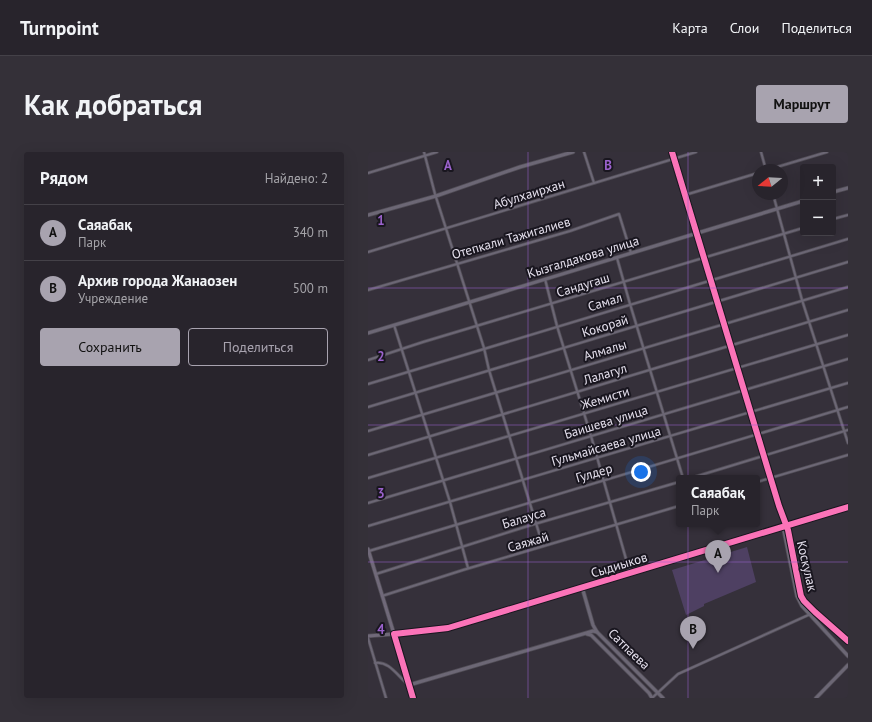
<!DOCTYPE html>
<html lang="ru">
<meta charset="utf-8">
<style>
:root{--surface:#28242c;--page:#343038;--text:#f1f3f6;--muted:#a5a4a9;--line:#444148;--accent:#a8a3af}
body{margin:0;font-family:"PT Sans",sans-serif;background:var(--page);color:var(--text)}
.controls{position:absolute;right:12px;top:12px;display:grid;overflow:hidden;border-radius:4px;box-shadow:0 4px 16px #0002}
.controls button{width:36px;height:36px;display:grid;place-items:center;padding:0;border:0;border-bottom:1px solid var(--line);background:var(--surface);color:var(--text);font:20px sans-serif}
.compass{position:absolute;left:384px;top:12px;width:36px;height:36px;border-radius:50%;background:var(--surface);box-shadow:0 4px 16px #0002;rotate:252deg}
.you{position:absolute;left:273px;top:320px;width:14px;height:14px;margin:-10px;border:3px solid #fff;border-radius:50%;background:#1a73e8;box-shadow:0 0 0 6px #1a73e833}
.badge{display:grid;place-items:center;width:26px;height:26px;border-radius:50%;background:var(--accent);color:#111;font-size:13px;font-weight:700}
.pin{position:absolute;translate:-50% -33px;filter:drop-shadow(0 1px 2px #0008)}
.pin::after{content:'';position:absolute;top:21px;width:14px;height:12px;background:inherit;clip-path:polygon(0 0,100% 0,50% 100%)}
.popup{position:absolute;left:308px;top:323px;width:84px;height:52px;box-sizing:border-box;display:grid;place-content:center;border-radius:4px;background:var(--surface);filter:drop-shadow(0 1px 3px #0005);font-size:13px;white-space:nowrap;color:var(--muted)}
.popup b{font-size:15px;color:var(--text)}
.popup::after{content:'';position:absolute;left:50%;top:100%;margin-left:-8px;border:8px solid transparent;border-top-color:var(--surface)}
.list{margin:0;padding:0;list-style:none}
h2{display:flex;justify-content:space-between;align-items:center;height:52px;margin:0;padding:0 16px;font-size:17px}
h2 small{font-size:13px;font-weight:400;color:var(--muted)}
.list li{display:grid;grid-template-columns:26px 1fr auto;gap:12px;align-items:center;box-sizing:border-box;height:56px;padding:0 16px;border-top:1px solid var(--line)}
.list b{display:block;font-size:15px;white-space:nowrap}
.list p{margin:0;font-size:13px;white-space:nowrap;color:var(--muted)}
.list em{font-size:13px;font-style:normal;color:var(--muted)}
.actions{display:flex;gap:8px;padding:12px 16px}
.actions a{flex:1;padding:9px 0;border:1px solid var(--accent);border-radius:4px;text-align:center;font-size:14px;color:var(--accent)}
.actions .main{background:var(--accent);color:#111}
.map{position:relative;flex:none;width:480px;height:546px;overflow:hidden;border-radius:4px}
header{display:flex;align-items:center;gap:24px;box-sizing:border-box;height:56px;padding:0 20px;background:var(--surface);border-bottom:1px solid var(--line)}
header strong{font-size:19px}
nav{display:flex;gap:22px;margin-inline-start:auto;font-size:14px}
.intro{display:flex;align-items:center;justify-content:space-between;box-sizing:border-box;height:96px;padding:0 24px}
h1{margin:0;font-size:28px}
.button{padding:10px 18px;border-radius:4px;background:var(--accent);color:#111;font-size:14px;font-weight:700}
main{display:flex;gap:24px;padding:0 24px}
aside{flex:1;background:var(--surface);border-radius:4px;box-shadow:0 4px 16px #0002}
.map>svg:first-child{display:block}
.green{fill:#4e4062}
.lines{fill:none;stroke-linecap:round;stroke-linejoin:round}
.minor-casing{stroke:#514d56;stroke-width:3.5}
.tertiary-casing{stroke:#514d56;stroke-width:4.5}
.secondary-casing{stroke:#514d56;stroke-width:4.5}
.minor{stroke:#6c6775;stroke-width:2}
.tertiary{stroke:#6c6775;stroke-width:3}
.secondary{stroke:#706979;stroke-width:3}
.cycleway-casing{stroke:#19161f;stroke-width:8}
.cycleway{stroke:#fb73b8;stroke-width:6}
.grid{fill:none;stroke:#9b62cd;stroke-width:1;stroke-opacity:0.55}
.labels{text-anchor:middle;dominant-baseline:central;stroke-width:4;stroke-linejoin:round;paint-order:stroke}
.street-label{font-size:13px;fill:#e6e1ee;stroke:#19161f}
.grid-label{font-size:13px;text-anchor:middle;font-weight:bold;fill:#9b62cd;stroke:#19161f;stroke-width:4;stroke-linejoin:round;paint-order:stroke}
</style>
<header>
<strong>Turnpoint</strong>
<nav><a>Карта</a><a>Слои</a><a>Поделиться</a></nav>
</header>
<div class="intro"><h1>Как добраться</h1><a class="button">Маршрут</a></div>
<main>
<aside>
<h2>Рядом<small>Найдено: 2</small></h2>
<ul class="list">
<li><span class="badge">A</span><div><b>Саяабақ</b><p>Парк</p></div><em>340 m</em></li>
<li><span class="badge">B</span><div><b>Архив города Жанаозен</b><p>Учреждение</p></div><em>500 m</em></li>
</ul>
<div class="actions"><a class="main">Сохранить</a><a>Поделиться</a></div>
</aside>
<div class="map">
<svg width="480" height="546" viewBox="0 0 480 546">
<rect width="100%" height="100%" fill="#35303a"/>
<path class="green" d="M379,395L388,430L336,452V454L318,463L304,418Z"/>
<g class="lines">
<defs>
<g id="minor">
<path d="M56,0L67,42L116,196L121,218L175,394"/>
<path d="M216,0L226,31"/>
<path d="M393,0L398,18"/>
<path d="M399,18L459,0"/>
<path d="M0,21L69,0"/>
<path d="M405,42L434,148L480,291"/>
<path d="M317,43L390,21"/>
<path d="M465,67L480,63"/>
<path d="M0,100L328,0"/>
<path d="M249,106L262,152L315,326"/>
<path d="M177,127L189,174L223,284L262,421"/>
<path d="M0,138L202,79L251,62L263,101"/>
<path d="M26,173L82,350L100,416"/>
<path d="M0,208L55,190L435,76"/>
<path d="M0,232L480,87"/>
<path d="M0,255L480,110"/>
<path d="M0,279L480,135"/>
<path d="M0,303L480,158"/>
<path d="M0,326L480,183"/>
<path d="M323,326L480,278"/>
<path d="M389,330L480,303"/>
<path d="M0,351L480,207"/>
<path d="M0,374L480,231"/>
<path d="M1,399L480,255"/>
<path d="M8,422L160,374L311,330"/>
<path d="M14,444L95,418L311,354"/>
<path d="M0,486L18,546"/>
<path d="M7,511C21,508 31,526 41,533"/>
<path d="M284,546L310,522L447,460"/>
</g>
<g id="tertiary">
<path d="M304,0L411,354L420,378L429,424L433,444L436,449L447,460L480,489"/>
<path d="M465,40L480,36"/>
<path d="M0,63L68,44L152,15L205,0"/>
<path d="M0,181L435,49"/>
<path d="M415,367L416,379L429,444L434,454L480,504"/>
<path d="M214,435L225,473L229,480L295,546"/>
<path d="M219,482L223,483L281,541L284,546"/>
<path d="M41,533L225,479L229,480"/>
<path d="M45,546L26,482L80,476L480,355"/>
<path d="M448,546L480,513"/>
</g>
<path id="secondary" d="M0,397L26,482L0,484"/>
</defs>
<use href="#minor" class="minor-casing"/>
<use href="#tertiary" class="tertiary-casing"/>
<use href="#secondary" class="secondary-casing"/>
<use href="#minor" class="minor"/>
<use href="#tertiary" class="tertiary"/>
<use href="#secondary" class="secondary"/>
<defs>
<g id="cycleway">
<path d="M304,0L411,354L420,378L429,424L433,444L436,449L447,460L480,489"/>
<path d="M45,546L26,482L80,476L480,355"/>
</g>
</defs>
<use href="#cycleway" class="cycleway-casing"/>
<use href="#cycleway" class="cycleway"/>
</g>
<path class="grid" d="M160,0V546M320,0V546M0,136H480M0,273H480M0,410H480"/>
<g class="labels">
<g class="street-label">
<text transform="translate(161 42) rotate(-17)">Абулхаирхан</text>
<text transform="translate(143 86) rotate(-16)">Отепкали Тажигалиев</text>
<text transform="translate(215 105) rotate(-17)">Кызгалдакова улица</text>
<text transform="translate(215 133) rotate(-17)">Сандугаш</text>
<text transform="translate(237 150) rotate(-17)">Самал</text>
<text transform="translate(237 174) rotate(-17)">Кокорай</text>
<text transform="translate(237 198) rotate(-17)">Алмалы</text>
<text transform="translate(237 222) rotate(-17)">Лалагул</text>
<text transform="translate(237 246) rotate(-17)">Жемисти</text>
<text transform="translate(238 270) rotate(-17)">Баишева улица</text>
<text transform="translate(238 294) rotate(-16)">Гульмайсаева улица</text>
<text transform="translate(226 321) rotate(-16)">Гулдер</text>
<text transform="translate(156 366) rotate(-17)">Балауса</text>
<text transform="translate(160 390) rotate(-16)">Саяжай</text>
<text transform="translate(251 413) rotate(-17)">Сыдиыков</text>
<text transform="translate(439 414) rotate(77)">Коскулак</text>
<text transform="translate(261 497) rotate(44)">Сатпаева</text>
</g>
</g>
<g class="grid-label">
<text x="80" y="18">A</text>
<text x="240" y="18">B</text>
<text x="13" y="73">1</text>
<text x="13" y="209">2</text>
<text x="13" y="346">3</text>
<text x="13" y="482">4</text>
</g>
</svg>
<div class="controls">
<button>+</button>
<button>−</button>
</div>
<svg class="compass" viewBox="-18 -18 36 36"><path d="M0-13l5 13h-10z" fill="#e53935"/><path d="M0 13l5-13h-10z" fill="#a5a4a9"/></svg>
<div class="you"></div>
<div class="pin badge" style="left:350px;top:421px">A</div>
<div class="popup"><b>Саяабақ</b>Парк</div>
<div class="pin badge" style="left:325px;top:497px">B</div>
</div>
</main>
